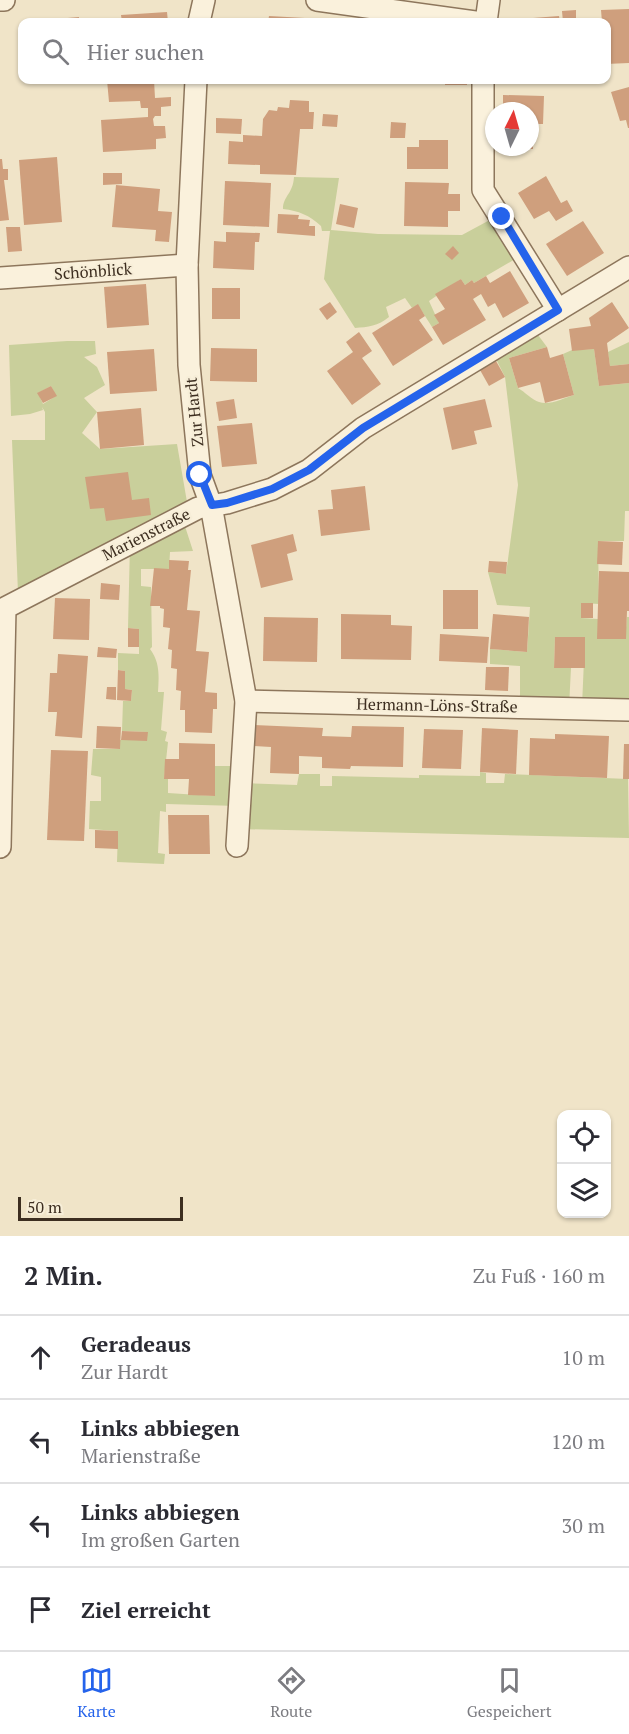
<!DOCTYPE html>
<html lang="de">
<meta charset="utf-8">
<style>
:root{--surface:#fff;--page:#f7f7f7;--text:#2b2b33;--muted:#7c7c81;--line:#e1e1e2;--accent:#2563eb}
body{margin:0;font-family:"PT Serif",serif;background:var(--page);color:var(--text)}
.controls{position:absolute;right:18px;bottom:18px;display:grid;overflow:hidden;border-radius:12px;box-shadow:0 2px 4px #0004}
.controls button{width:54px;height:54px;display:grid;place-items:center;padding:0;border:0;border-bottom:2px solid var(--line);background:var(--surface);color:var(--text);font:30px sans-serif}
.compass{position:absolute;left:485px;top:102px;width:54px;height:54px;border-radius:50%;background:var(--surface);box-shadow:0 2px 4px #0004;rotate:5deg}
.scale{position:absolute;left:18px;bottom:15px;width:165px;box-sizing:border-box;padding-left:6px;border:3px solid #3d2e20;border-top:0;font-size:16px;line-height:21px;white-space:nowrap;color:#3d2e20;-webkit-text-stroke:4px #f7eed8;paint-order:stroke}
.stop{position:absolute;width:18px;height:18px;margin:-14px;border:4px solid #2563eb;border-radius:50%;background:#fff}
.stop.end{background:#2563eb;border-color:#fff;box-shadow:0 2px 6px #0008}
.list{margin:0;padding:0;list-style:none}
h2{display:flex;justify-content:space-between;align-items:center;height:78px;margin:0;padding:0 24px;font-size:26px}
h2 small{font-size:20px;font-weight:400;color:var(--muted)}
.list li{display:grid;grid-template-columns:39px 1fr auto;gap:18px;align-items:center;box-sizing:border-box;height:84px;padding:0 24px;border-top:2px solid var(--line)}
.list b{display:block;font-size:22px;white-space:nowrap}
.list p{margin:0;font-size:20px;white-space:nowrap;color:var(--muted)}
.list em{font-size:20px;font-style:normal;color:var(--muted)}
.icon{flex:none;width:33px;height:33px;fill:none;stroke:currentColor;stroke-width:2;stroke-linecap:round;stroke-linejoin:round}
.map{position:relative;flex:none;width:629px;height:1236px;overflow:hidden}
.search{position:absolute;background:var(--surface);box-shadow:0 2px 4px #0004;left:18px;right:18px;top:18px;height:66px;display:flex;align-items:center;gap:15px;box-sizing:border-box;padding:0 21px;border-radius:12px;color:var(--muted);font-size:22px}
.sheet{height:414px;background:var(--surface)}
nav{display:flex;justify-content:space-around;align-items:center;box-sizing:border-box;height:84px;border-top:2px solid var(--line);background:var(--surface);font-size:16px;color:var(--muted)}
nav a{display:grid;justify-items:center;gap:3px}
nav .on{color:var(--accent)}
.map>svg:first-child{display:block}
.green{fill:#c9cf9b;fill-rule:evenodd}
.building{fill:#cf9f7d}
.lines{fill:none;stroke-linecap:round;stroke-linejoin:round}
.street-casing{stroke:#8d765c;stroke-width:24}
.street{stroke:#faf1dc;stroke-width:21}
.route{stroke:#2563eb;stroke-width:8}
.labels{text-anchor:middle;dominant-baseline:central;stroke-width:4.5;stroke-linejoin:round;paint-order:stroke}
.street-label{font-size:16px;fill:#3d2e20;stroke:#f7eed8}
</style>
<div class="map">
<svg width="629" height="1236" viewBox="0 0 629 1236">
<rect width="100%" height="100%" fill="#f0e4c8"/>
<g class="green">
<path d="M294,177L339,178L331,230L378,234L462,235L499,215L524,254L474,283L472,280L465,285L461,279L429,301L439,323L432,327L418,305L412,308L405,298L386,307L389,317C378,326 368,327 355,328L324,279L330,231H322L321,226C309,215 299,211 283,209C283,196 293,194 294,177Z"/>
<path d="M532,327L547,347L509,358L518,388C525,392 532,400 539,402C549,406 564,398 574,395L563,354L572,350L594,349L599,386L629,383V511H625L624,541H598L599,604L581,603V618L598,619V638L625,639L627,617H629V707L582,706L585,637H555L554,668H571L569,707L520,706V666L490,664V649L527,652L530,607L497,605L488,572L506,574L518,485L505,377L492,351Z"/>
<path d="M629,338V364L610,366L608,352L629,342Z"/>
<path d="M67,341H95L96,354L84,357L97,367L105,385L84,398L97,412L82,433L100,449L177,444L187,502L18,593L12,440H45V412L42,407L43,410L30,414L11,416L9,345ZM51,386L56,396L43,404L38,393Z"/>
<path d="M182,517L193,551L170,552L169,569H141V586L151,587L152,647L150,649C160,662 159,676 158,692H164L161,730L167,732L165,741L168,742L164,779H168V793L214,796L215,766H240L238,806L166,804V812L160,811L158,853L165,854L164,864L117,862L118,831L89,829L90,801H101V777L91,775L93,749H119L120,740H147V732L122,731L123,701H131L132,690L125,689V671L118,670V653L139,654V629L128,628L130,544Z"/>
<path d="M480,772L486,773V783H504L505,774L628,779L629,838L239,829L242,783L297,785L299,774H320V786H332V776L419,778V775L480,776Z"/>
</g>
<g class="building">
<path d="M629,9V63L606,64V22H602L601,10Z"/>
<path d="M576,10V22H563L562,11Z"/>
<path d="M167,12L168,22H122L121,15Z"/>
<path d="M269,16L305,18V22H268Z"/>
<path d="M559,16L560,22H520V19Z"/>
<path d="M79,17V22H33V21Z"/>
<path d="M107,80H154L155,98L171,97V106L161,107V116H155L153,119L154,126H165L166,138L156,139V149L103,152L101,120L148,117V108H141L140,101L109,102Z"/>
<rect x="445" y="80" width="22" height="5"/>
<path d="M629,87V128H628L626,120L620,121L611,92Z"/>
<path d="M503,95L544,96L543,124H533V149H503V147H530V111H503Z"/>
<path d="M290,100L309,101V112H314L313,129H300L296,175L260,174V165L228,164L229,141L243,142V135L262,136L263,119L269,110L277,111L278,107L289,108Z"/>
<path d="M323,114L338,115L337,127L322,126Z"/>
<path d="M216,118L242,119L241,134L216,133Z"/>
<path d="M391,122L406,123L405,138H390Z"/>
<path d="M419,140H448V169H407V147H419Z"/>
<path d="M57,157L62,222L24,225L19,160Z"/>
<path d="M0,159H2L3,169H8V180H4L9,220L0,221Z"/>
<path d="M103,173H122V184L103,185Z"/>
<path d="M546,176L561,203L567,200L573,211L556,221L549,211L534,219L518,193Z"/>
<path d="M225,181L271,183L269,227L223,225Z"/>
<path d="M405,182L449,183L448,194H460V211H448V227L404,226Z"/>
<path d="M116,185L160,189L158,211L172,212L169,242L155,241L156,230L112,227Z"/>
<path d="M340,204L358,208L354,228L336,224Z"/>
<path d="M278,214L299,215L298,219L310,220L309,226H315V236L277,233Z"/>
<path d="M583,221L604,253L567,276L546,244Z"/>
<path d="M6,227H20L22,251L8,252Z"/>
<path d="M226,232L260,233L259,242H255L254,270L213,268L214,241L226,242Z"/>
<path d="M453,246L459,253L452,260L445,254Z"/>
<path d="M510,271L529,303L503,318L495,303L488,307L481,294L473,299L486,320L443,345L432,327L439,323L434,315L445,309L435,294L461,279L465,285L472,280L474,283L486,276L490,283Z"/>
<path d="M146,284L149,325L107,328L104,287Z"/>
<rect x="212" y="288" width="28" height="31"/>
<path d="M330,302L337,312L327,320L319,309Z"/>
<path d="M612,302L629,328L607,343L610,366L629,364V383L599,386L594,349L572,351L569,329L591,326L589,318Z"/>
<path d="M418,304L425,316L419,320L433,340L393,366L372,333Z"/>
<path d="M359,332L372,351L362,358L381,384L352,405L327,371L353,352L346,342Z"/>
<path d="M547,347L550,358L563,354L574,395L545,403L540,382L518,388L509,358Z"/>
<path d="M211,348L257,349V382L210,381Z"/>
<path d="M154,349L157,391L110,394L107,352Z"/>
<path d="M496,361L505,377L489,386L480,370Z"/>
<path d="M51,386L57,396L43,403L37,393Z"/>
<path d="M234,399L237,418L219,421L216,402Z"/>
<path d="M485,399L492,427L474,431L477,444L452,450L443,408Z"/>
<path d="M141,408L144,445L100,449L97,412Z"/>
<path d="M252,423L257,464L222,467L217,426Z"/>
<path d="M128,472L132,500L149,498L151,515L106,521L104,508L90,509L85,477Z"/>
<path d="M365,486L370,530L321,536L318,510L333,509L331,490Z"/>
<path d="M293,534L297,551L287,554L293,580L261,588L251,545Z"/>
<path d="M598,541L623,542L622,565L597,564Z"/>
<path d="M169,560L189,561L188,570H191L187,610L200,611L196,651L209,652L205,692L217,693V709H213L212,733L185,732V710H180L181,691L176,690L177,669L171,668L172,650L168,649L170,628L163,627L164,609L160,608V606H150L154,568L169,569Z"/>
<path d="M489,561L507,562L506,574L488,572Z"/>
<path d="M599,571L629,572V611H627L626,639H597Z"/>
<path d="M101,583L120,585L119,600L100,599Z"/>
<rect x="443" y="590" width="35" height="39"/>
<path d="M55,598L90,599L89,640L53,639Z"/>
<rect x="581" y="603" width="12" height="15"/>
<path d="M341,614L391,615V625L412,626L411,660L341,659Z"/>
<path d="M493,614L529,617L527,652L490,649Z"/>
<path d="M264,617L318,618L317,662L263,661Z"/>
<path d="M128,628L139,629V647H128Z"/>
<path d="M440,634L489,637L487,663L439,661Z"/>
<path d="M555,637H585V668H554Z"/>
<path d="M98,647L117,649L116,658L97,657Z"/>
<path d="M58,654L88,656L82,738L55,736L57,712H48L50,673H57Z"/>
<path d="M486,667H509L508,691L485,690Z"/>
<path d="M118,670L125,671V689L132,690L131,701L117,700Z"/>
<path d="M107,687H116V700L106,699Z"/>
<path d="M253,725L323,728L322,736L351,737L352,726L404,727L403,767L351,766L350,769L322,768V757L299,756V774L270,773L271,747L252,746Z"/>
<path d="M97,726L121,727L120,749L96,748Z"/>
<path d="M482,728L518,730L516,774L480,772Z"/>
<path d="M424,729L463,730L461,769L422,768Z"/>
<path d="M122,731L148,732L147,741L121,740Z"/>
<path d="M555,734L609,736L607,778L529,775L530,738L555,739Z"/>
<path d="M179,743L215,744V796L188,795L189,779H164L165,759H179Z"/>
<path d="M624,744H629V779H623Z"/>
<path d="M51,750L88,751L84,841L47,840Z"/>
<path d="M168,815H209L210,854H169Z"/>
<path d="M95,830L118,831V849L95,848Z"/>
</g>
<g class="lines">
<defs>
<g id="street">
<path d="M0,0H4"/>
<path d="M317,0L475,22"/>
<path d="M199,22L204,0"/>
<path d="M486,22L489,0"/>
<path d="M196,80L187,265L189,365L200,475L211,505L246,701L237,846"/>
<path d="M483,80V190L558,310"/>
<path d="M0,278L187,265"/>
<path d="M246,701L629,710"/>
<path d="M0,847L5,608L198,508L227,503L272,489L309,470L363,428L629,267"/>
</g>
</defs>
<use href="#street" class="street-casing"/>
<use href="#street" class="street"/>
</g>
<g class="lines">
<path class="route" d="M200,475L212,505L227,503L272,489L309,470L363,428L558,310L502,217"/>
</g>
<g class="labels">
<g class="street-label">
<text transform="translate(93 271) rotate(-4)">Schönblick</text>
<text transform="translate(194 412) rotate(-96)">Zur Hardt</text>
<text transform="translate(146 534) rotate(-27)">Marienstraße</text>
<text transform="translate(437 705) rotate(1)">Hermann-Löns-Straße</text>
</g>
</g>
</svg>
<div class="controls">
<button><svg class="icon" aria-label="locate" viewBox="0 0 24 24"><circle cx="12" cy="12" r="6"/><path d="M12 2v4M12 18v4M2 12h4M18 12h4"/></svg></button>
<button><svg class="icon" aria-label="layers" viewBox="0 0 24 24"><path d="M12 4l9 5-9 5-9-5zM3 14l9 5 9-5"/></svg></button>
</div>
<svg class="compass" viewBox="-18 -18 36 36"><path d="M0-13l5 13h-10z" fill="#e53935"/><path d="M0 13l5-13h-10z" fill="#7c7c81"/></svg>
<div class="scale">50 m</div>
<div class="stop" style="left:200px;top:475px"></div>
<div class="stop end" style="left:502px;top:217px"></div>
<div class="search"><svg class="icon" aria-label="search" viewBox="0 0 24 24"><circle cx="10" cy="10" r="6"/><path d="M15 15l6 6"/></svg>Hier suchen</div>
</div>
<section class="sheet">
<h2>2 Min.<small>Zu Fuß · 160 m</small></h2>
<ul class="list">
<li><svg class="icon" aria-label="ahead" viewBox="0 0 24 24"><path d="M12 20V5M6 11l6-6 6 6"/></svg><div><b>Geradeaus</b><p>Zur Hardt</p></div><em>10 m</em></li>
<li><svg class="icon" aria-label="left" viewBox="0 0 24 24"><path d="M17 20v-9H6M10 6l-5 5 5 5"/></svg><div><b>Links abbiegen</b><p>Marienstraße</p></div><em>120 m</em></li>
<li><svg class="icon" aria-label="left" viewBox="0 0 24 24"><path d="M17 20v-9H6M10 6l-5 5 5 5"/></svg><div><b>Links abbiegen</b><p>Im großen Garten</p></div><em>30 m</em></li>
<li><svg class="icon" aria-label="arrive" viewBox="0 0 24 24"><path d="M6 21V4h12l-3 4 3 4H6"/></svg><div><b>Ziel erreicht</b></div></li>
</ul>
</section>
<nav>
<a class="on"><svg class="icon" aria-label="map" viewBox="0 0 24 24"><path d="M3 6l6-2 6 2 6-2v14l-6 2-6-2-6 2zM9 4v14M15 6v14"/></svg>Karte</a>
<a><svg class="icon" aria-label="directions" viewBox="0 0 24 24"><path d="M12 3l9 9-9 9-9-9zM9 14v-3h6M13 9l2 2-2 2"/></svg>Route</a>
<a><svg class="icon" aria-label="saved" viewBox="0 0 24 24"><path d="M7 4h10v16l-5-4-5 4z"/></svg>Gespeichert</a>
</nav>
